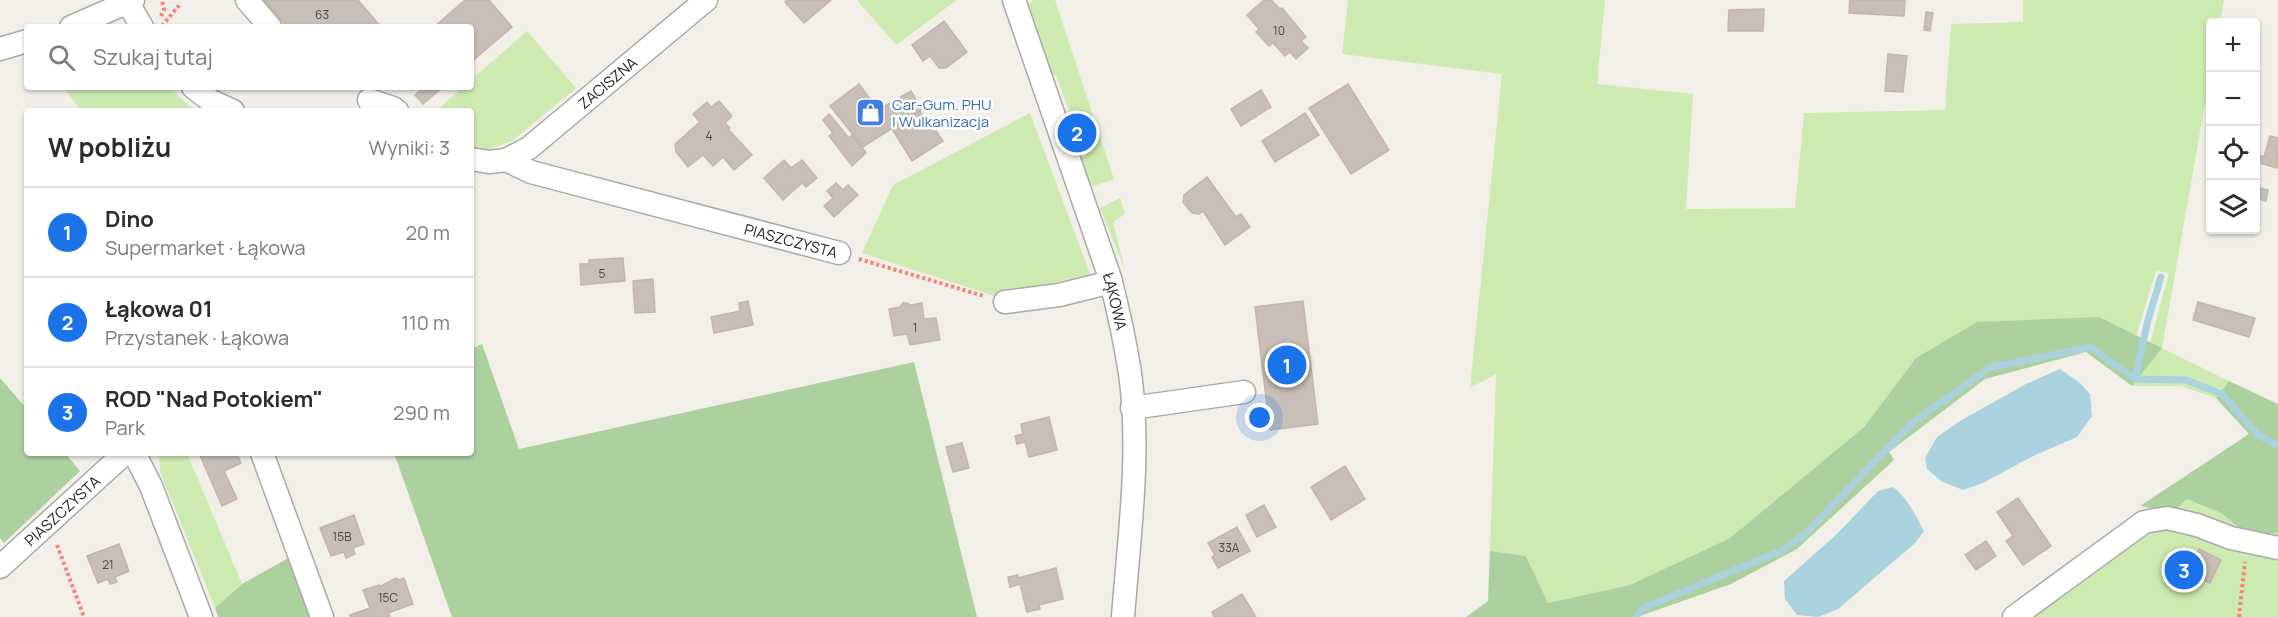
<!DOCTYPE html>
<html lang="pl">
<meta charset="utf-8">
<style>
:root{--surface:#fff;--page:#f7f7f7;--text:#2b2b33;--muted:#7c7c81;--line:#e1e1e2;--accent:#1a73e8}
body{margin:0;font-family:Manrope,sans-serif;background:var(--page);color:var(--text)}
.controls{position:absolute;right:18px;top:18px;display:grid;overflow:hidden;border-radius:6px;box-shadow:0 2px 4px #0004}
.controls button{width:54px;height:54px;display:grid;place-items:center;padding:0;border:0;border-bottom:2px solid var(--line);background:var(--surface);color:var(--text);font:30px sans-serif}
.you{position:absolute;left:1260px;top:418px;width:21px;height:21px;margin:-15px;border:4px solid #fff;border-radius:50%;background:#1a73e8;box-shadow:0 0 0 9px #1a73e833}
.badge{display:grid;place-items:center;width:39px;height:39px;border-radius:50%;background:var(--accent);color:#fff;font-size:20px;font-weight:700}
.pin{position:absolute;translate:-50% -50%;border:3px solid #fff;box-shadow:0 2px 6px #0006}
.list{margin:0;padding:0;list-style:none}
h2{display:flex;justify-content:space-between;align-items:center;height:78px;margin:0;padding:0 24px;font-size:26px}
h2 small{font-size:20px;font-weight:400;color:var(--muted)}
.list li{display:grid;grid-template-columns:39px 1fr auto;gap:18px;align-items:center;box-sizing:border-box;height:90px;padding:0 24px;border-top:2px solid var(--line)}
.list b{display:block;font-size:22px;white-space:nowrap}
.list p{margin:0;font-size:20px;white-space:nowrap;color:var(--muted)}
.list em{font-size:20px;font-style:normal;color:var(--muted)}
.icon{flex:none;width:33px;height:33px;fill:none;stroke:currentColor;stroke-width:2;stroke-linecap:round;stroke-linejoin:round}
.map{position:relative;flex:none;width:2278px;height:617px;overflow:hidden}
.search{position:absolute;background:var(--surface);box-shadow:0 2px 4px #0004;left:24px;top:24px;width:450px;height:66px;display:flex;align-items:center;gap:15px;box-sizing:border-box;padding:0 21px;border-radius:6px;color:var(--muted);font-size:22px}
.panel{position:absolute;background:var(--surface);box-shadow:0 2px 4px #0004;left:24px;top:108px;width:450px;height:348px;border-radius:6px}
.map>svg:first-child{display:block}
.grass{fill:#cdebb0}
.forest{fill:#add19e}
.water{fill:#aad3df}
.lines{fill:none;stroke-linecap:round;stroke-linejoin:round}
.stream{stroke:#aad3df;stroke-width:7}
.building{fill:#c7bfb8;stroke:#c4b6ab;stroke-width:1.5}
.minor-casing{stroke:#a9a9a9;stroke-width:25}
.path{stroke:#fa8072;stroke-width:4;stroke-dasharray:3 3;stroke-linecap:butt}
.minor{stroke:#fff;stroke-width:22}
.labels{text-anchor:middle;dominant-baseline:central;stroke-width:5;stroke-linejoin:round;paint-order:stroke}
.number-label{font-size:12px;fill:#4b4948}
.street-label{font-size:15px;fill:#222;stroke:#fff}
.shop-label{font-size:15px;fill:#366cbe;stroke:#fff;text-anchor:start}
</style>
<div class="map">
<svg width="2278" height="617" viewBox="0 0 2278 617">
<rect width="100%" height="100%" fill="#f2efe9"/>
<g class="grass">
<path d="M857,0H957L896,45Z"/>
<path d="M1033,0H1055L1114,179L1091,187L1081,158L1086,156L1056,75L1052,76L1027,6Z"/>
<path d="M1348,0H1605L1597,84L1693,94L1686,209L1795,208L1804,113L1945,110L1951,24L2023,22V0H2224L2220,22H2210V75L2162,348L2229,381L2216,398L2181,386H2132L2161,348L2150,343L2169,273L2156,271L2136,336L2099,317L1916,358L1864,427L1730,538L1630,585L1548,603L1526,556L1490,551L1496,374L1470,388L1502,74L1342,54Z"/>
<path d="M527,31L576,88L512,141L487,150L471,146V111H436L463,87H471V80Z"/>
<path d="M63,87H170L188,105L197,111H81Z"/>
<path d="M1030,113L1090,274L1044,285L1030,296L1004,299L862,253L893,185Z"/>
<path d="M1120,198L1125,214L1113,222L1125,270L1100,208Z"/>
<path d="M159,453H187L242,584L215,608L160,471Z"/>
<path d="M2187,499L2221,513L2248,535L2278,533V617H2034L2115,548L2151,533Z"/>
</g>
<g class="forest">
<path d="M2099,317L2162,348L2132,386L2086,352L1985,379L1889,452L1894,460L1797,549L1731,584L1637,617H1466L1488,601L1490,551L1526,556L1548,603L1630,585L1730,538L1864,427L1916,358L1977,322Z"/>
<path d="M482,344L519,449L914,362L977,617H452L394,453H471V349Z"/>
<path d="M0,378L27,409V453H65L80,471L4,543L0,538Z"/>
<path d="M2229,381L2278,404V533L2248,535L2221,513L2187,499L2172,513L2140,506L2249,434L2216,398Z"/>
<path d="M292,556L315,617H218L215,608L242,584Z"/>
</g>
<g class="water">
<path d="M2060,369L2080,383L2090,394L2092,416L2077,437L2031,457L1983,483L1963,490L1941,481L1927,469L1925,458L1937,437L1960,421L2026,384Z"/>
<path d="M1893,487C1908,499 1915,514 1924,531L1914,544L1838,609L1818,617L1797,615L1785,599L1784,581L1837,534L1878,491Z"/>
</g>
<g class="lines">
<g class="stream">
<path d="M2135,379L2148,320L2161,277"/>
<path d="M1636,617L1643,608L1781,551L1805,534L1912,423L1989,368L2091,347L2135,379L2186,380L2222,394L2258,435L2278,445"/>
</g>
</g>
<g class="building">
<path d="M264,0H358L381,27H287Z"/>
<path d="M465,0H489L512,27L471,62V27H434Z"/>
<path d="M787,0H831L804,23L785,2Z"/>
<path d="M1264,0H1271L1280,9L1282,8L1306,37L1301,41L1308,48L1296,59L1290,52L1285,56L1273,43L1269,46L1256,32L1259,29L1247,15Z"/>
<path d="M1850,0H1905L1904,16L1849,13Z"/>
<path d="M1764,9L1763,31H1728L1729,10Z"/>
<path d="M1926,12L1933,13L1930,31L1924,30Z"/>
<path d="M944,21L967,52L946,68H939L930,56L923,61L912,45Z"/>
<path d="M1888,54L1907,56L1903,92L1885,91Z"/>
<path d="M859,84L878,110L911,91L922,109L863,147L830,106Z"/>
<path d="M1348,84L1389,150L1351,174L1309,108Z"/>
<path d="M417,87H443L423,104L415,95L421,90Z"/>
<path d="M1261,90L1271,107L1241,126L1231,109Z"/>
<path d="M719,101L732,116L725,123L730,128L728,129L752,155L734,170L723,157L713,166L703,155L688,167L676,152L675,144L700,122L693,114L707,102L711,107Z"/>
<path d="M920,111L934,133L936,131L943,141L912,161L892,129Z"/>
<path d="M1305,113L1319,135L1275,162L1262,141Z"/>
<path d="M829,114L849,138L852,135L866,153L852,166L829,136L833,133L823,120Z"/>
<path d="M2270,136L2278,138L2277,168L2256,162L2258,155L2264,157Z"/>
<path d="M784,160L791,168L802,160L817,178L806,187L802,183L783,200L764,178Z"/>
<path d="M1207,177L1236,217L1241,214L1250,227L1225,245L1203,211L1199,214L1192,213L1183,202L1184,195Z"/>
<path d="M836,183L843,190L848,185L858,195L834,217L824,206L833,198L827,191Z"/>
<path d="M2256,187L2268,190L2266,201L2256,198Z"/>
<path d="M623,258L625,281L581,285L580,264H589V260Z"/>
<path d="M653,279L655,312L635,313L633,281Z"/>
<path d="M748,301L753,325L714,333L711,317L740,311L739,303Z"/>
<path d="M1303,301L1318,424L1270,430L1255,307Z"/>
<path d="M2198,302L2255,318L2249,337L2193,320Z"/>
<path d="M903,303H907L911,305L922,303L924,319L936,318L940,340L910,345L907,334L894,336L889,309L900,307Z"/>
<path d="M1049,417L1057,450L1029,457L1025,442L1017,444L1015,436L1023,434L1021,424Z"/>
<path d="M962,443L969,468L953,472L946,447Z"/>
<path d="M199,453H237L241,463L224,471L237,499L222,506Z"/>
<path d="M1345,466L1365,499L1331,520L1311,487Z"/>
<path d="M2018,498L2051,546L2023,565L2006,541L2013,536L1997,512Z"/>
<path d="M1264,505L1276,527L1257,537L1246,515Z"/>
<path d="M354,515L364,544L353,548L355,554L346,558L344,552L331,556L320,528Z"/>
<path d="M1237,527L1250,551L1218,568L1212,557L1215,555L1208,543Z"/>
<path d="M1986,541L1996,556L1976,570L1965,555Z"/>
<path d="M119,544L129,571L115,577L117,582L110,584L108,579L98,583L87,556Z"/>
<path d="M2199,549L2221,560L2210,583L2187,572Z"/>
<path d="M1056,568L1063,599L1039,605L1040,609L1027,612L1020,584L1010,587L1008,577L1018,575V578Z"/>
<path d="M396,578L399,580L404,578L413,604L388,613L390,617H351L350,615L370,608L363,590L379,585V587Z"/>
<path d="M1242,594L1256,617H1214L1212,612Z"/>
</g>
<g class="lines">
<defs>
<g id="minor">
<path d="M247,0L270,27"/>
<path id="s1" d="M1014,0L1110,278C1118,309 1125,341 1130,373C1141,453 1129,537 1123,617"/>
<path d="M128,3L142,27"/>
<path d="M71,27L133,0"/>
<path d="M0,49L27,41"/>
<path d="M193,87L211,101L233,111"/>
<path d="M369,100L393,108L397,111"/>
<path id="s2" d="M471,159L489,162L506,160L531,172L839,253"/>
<path id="s3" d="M506,160L529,148L706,0"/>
<path d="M1005,302L1059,295L1111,282"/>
<path d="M1132,408L1244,392"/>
<path d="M134,453L151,486L201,617"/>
<path d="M262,453L322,617"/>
<path id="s4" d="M0,567L125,453"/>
<path d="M2014,617L2144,522L2167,518L2197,525L2231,538L2278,548"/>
</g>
</defs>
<use href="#minor" class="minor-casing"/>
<g class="path">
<path d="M161,16L164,10L162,0"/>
<path d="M162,26L181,3"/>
<path d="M859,259L984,296"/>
<path d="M57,545L84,617"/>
<path d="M2239,617L2245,562"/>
</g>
<use href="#minor" class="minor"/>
</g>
<defs>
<symbol id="shop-square" viewBox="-11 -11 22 22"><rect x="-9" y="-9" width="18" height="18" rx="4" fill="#3f7fe0" stroke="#fff"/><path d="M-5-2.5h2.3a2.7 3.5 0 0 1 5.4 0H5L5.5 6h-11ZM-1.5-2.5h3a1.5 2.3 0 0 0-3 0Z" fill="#fff"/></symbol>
</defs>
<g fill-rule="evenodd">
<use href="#shop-square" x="854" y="96" width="33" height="33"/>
</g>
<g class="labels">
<g class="number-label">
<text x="322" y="14">63</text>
<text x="1279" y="30">10</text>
<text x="709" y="135">4</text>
<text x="602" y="273">5</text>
<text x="915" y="327">1</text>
<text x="342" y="536">15B</text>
<text x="1229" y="547">33A</text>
<text x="108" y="564">21</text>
<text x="388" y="597">15C</text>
</g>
<g class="street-label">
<text stroke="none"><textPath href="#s3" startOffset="128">ZACISZNA</textPath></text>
<text stroke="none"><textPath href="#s2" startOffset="332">PIASZCZYSTA</textPath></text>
<text stroke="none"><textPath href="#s1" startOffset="318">ŁĄKOWA</textPath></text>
<text stroke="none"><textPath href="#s4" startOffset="84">PIASZCZYSTA</textPath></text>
</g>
<g class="shop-label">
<text x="892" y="104">Car-Gum. PHU<tspan x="892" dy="17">| Wulkanizacja</tspan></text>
</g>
</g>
</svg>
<div class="controls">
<button>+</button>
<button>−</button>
<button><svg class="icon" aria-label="locate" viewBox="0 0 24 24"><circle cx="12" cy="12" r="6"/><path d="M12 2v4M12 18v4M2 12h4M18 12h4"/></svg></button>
<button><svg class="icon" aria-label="layers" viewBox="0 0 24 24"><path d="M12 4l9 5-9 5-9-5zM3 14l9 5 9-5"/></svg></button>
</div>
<div class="you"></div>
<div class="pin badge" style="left:1287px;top:365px">1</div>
<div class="pin badge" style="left:1077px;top:133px">2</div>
<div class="pin badge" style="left:2184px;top:570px">3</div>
<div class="search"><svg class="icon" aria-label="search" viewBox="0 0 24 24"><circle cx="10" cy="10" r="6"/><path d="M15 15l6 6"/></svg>Szukaj tutaj</div>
<section class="panel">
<h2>W pobliżu<small>Wyniki: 3</small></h2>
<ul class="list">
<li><span class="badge">1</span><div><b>Dino</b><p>Supermarket · Łąkowa</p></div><em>20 m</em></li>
<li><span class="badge">2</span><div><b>Łąkowa 01</b><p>Przystanek · Łąkowa</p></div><em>110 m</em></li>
<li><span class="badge">3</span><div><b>ROD &quot;Nad Potokiem&quot;</b><p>Park</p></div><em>290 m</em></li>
</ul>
</section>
</div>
